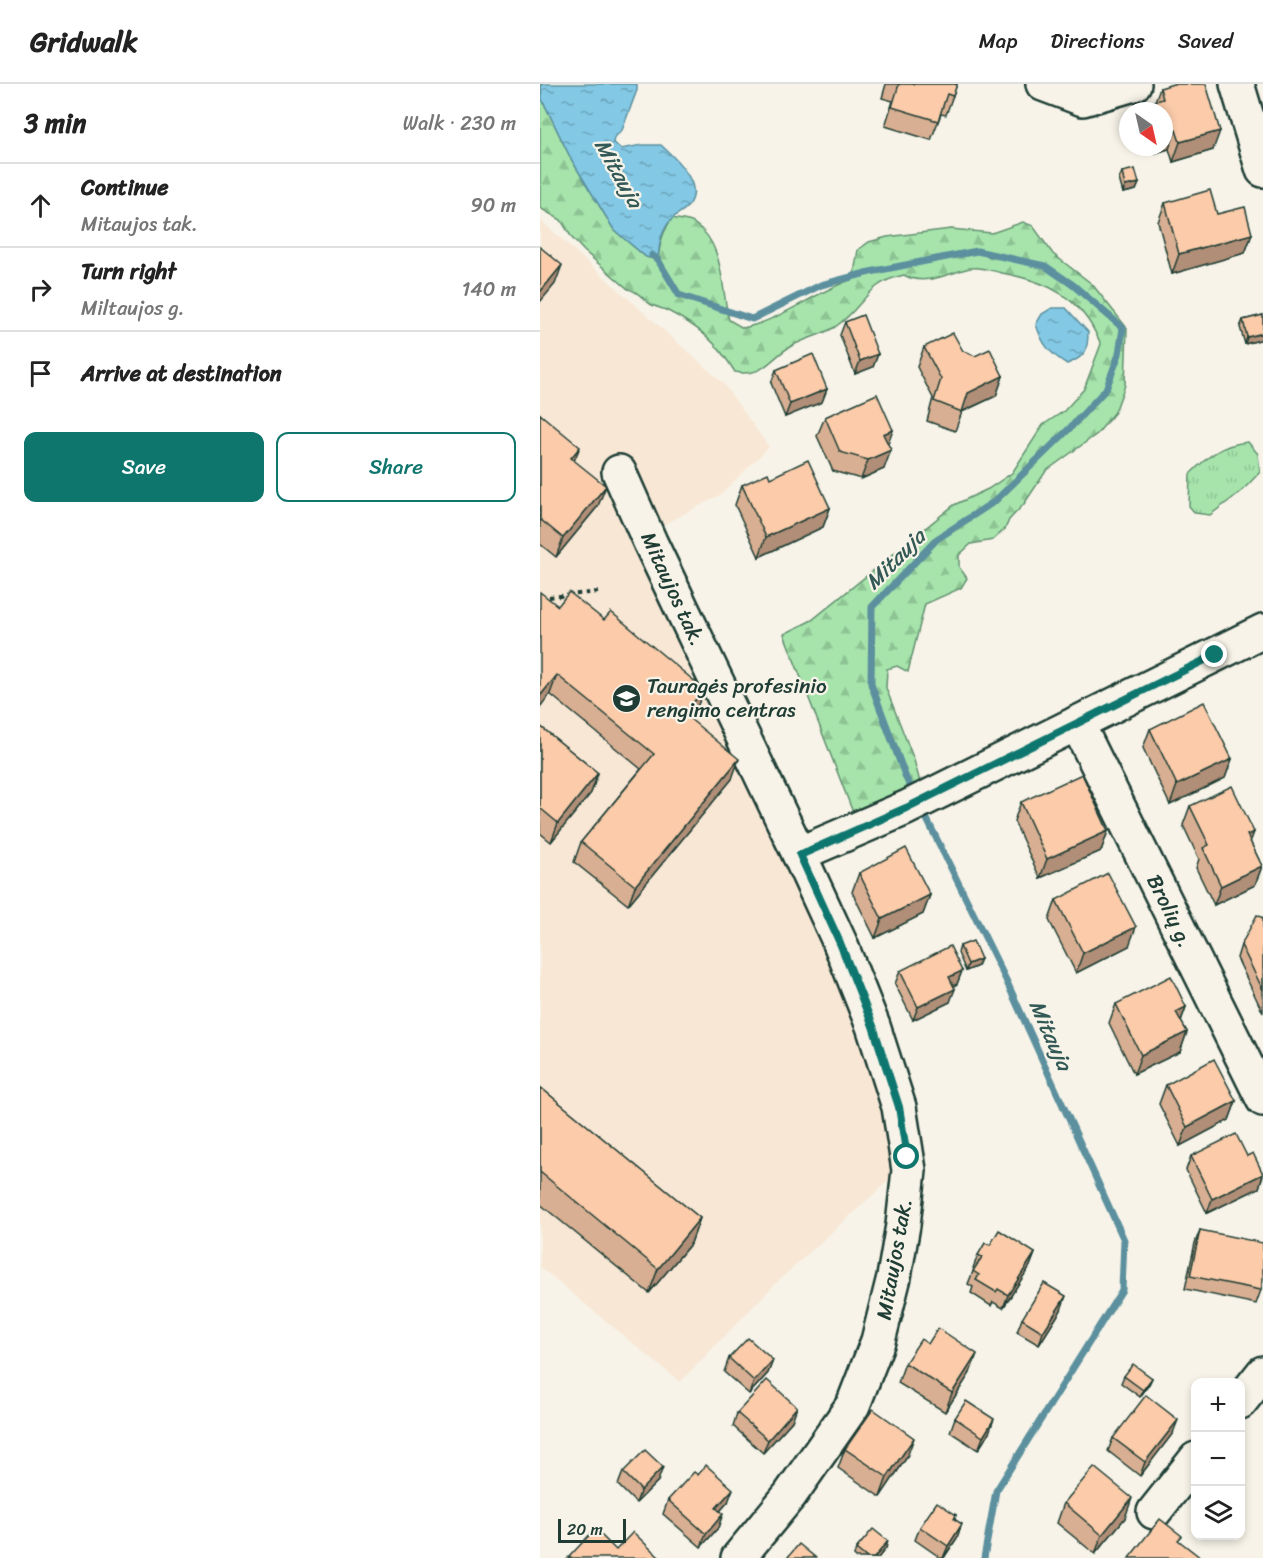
<!DOCTYPE html>
<meta charset="utf-8">
<style>
:root{--surface:#fff;--page:#f2f2f2;--text:#222;--muted:#767676;--line:#e0e0e0;--accent:#0f766e}
body{margin:0;font-family:Sriracha,sans-serif;background:var(--page);color:var(--text)}
.controls{position:absolute;right:18px;bottom:18px;display:grid;overflow:hidden;border-radius:12px;box-shadow:0 3px 9px #0003}
.controls button{width:54px;height:54px;display:grid;place-items:center;padding:0;border:0;border-bottom:2px solid var(--line);background:var(--surface);color:var(--text);font:30px sans-serif}
.compass{position:absolute;left:579px;top:18px;width:54px;height:54px;border-radius:50%;background:var(--surface);box-shadow:0 3px 9px #0003;rotate:146deg}
.scale{position:absolute;left:18px;bottom:15px;width:68px;box-sizing:border-box;padding-left:6px;border:3px solid #1f3d34;border-top:0;font-size:16px;line-height:21px;white-space:nowrap;color:#1f3d34;-webkit-text-stroke:4px #f7f3e8;paint-order:stroke}
.stop{position:absolute;width:18px;height:18px;margin:-14px;border:4px solid #0f766e;border-radius:50%;background:#fff}
.stop.end{background:#0f766e;border-color:#fff;box-shadow:0 2px 6px #0008}
.list{margin:0;padding:0;list-style:none}
h2{display:flex;justify-content:space-between;align-items:center;height:78px;margin:0;padding:0 24px;font-size:26px}
h2 small{font-size:20px;font-weight:400;color:var(--muted)}
.list li{display:grid;grid-template-columns:39px 1fr auto;gap:18px;align-items:center;box-sizing:border-box;height:84px;padding:0 24px;border-top:2px solid var(--line)}
.list b{display:block;font-size:22px;white-space:nowrap}
.list p{margin:0;font-size:20px;white-space:nowrap;color:var(--muted)}
.list em{font-size:20px;font-style:normal;color:var(--muted)}
.actions{display:flex;gap:12px;padding:18px 24px}
.actions a{flex:1;padding:14px 0;border:2px solid var(--accent);border-radius:12px;text-align:center;font-size:21px;color:var(--accent)}
.actions .main{background:var(--accent);color:#fff}
.icon{flex:none;width:33px;height:33px;fill:none;stroke:currentColor;stroke-width:2;stroke-linecap:round;stroke-linejoin:round}
.map{position:relative;flex:none;width:723px;height:1474px;overflow:hidden}
header{display:flex;align-items:center;gap:36px;box-sizing:border-box;height:84px;padding:0 30px;background:var(--surface);border-bottom:2px solid var(--line)}
header strong{font-size:28px}
nav{display:flex;gap:33px;margin-inline-start:auto;font-size:21px}
main{display:flex}
aside{flex:1;background:var(--surface)}
.map>svg:first-child{display:block}
.built{fill:#f8e7d5}
.grass{fill:url(#grass-tufts);stroke:#629070;stroke-width:1.5}
.forest{fill:url(#forest-firs);stroke:#629070;stroke-width:1.5}
.water{fill:url(#water-ripples);stroke:#5b909e;stroke-width:1.5}
.lines{fill:none;stroke-linecap:round;stroke-linejoin:round}
.stream{stroke:#5b909e;stroke-width:7}
.minor-casing{stroke:#1f3d34;stroke-width:38}
.path{stroke:#1f3d34;stroke-width:4;stroke-dasharray:4.5 4.5;stroke-linecap:butt}
.minor{stroke:#f7f3e8;stroke-width:33}
.wall{fill:#d8af92;stroke:#1f3d34;stroke-width:1.5}
.shaded-wall{fill:#b08e77;stroke:#1f3d34;stroke-width:1.5}
.building{fill:#fbcbaa;stroke:#1f3d34;stroke-width:1.5}
.route{stroke:#0f766e;stroke-width:8}
.labels{text-anchor:middle;dominant-baseline:central;stroke-width:4.5;stroke-linejoin:round;paint-order:stroke}
.street-label{font-size:21px;fill:#1f3d34;stroke:#f7f3e8}
.poi-label{font-size:21px;fill:#1f3d34;stroke:#f7f3e8;text-anchor:start}
.water-label{font-size:22px;font-style:italic;fill:#335957;stroke:#f7f3e8}
</style>
<header>
<strong>Gridwalk</strong>
<nav><a>Map</a><a>Directions</a><a>Saved</a></nav>
</header>
<main>
<aside>
<h2>3 min<small>Walk · 230 m</small></h2>
<ul class="list">
<li><svg class="icon" aria-label="ahead" viewBox="0 0 24 24"><path d="M12 20V5M6 11l6-6 6 6"/></svg><div><b>Continue</b><p>Mitaujos tak.</p></div><em>90 m</em></li>
<li><svg class="icon" aria-label="right" viewBox="0 0 24 24"><path d="M7 20v-9h11M14 6l5 5-5 5"/></svg><div><b>Turn right</b><p>Miltaujos g.</p></div><em>140 m</em></li>
<li><svg class="icon" aria-label="arrive" viewBox="0 0 24 24"><path d="M6 21V4h12l-3 4 3 4H6"/></svg><div><b>Arrive at destination</b></div></li>
</ul>
<div class="actions"><a class="main">Save</a><a>Share</a></div>
</aside>
<div class="map">
<svg width="723" height="1474" viewBox="0 0 723 1474">
<defs>
<pattern id="grass-tufts" width="24" height="20" patternUnits="userSpaceOnUse" patternTransform="scale(1.5)"><rect width="24" height="20" fill="#a6e4ab"/><path d="M3 7l-1-3M5 7V3M7 7l1-3M15 17l-1-3M17 17v-4M19 17l1-3" fill="none" stroke="#8ec494"/></pattern>
<pattern id="forest-firs" width="22" height="20" patternUnits="userSpaceOnUse" patternTransform="scale(1.5)"><rect width="22" height="20" fill="#a6e4ab"/><path d="M5 1l3.5 6h-7zM16 11l3.5 6h-7z" fill="#8ec494"/></pattern>
<pattern id="water-ripples" width="26" height="14" patternUnits="userSpaceOnUse" patternTransform="scale(1.5)"><rect width="26" height="14" fill="#83c8e4"/><path d="M2 4q2-2 4 0t4 0M15 11q2-2 4 0t4 0" fill="none" stroke="#6ba4ba"/></pattern>
</defs>
<rect width="100%" height="100%" fill="#f7f3e8"/>
<filter id="ink" filterUnits="userSpaceOnUse"><feTurbulence type="fractalNoise" baseFrequency=".0167" numOctaves="2"/><feDisplacementMap in="SourceGraphic" scale="12" xChannelSelector="R" yChannelSelector="G"/><feConvolveMatrix kernelMatrix="1 2 1 2 8 2 1 2 1" color-interpolation-filters="sRGB"/></filter>
<g filter="url(#ink)">
<path class="built" d="M0,136L183,299L229,363L180,411L97,455L288,862L347,1026L357,1089L237,1198L140,1298L0,1183Z"/>
<path class="grass" d="M708,358L718,370L720,388L702,407L670,431L655,429L649,422L650,390C667,373 682,360 708,358Z"/>
<path class="forest" d="M0,0L2,15L31,75L74,146L106,173L118,176C120,159 122,149 132,134C139,136 150,136 155,140C185,160 181,205 189,236L203,244C242,236 275,208 313,195L318,166L329,158L347,153L411,145L452,149L483,138L493,142L513,170L552,200L587,244L585,301L575,328L557,350L506,387L484,420L469,436L465,445L453,456L431,460L419,471V483L427,494L421,504L385,520L368,588L357,582L347,585L346,604L374,676L381,702L314,731L244,550L272,536L414,421L448,405L472,389L503,341L524,327L544,305L561,260C557,252 553,243 548,236C528,206 495,195 462,189C452,187 440,182 430,184C409,189 384,203 364,191C325,199 325,223 295,243C280,252 262,255 248,264C228,277 223,293 195,288C176,257 159,243 128,227C122,224 115,223 110,220C102,214 98,207 88,205L44,167L32,154L21,136L0,124Z"/>
<g class="water">
<path d="M1,0H97V6L82,46L74,54L73,58L81,65L102,61H121C135,74 166,102 148,122C144,127 138,129 133,134C121,145 119,161 118,176L106,173L74,146L31,75L2,15Z"/>
<path d="M512,224H526L548,248C548,267 545,273 527,280C509,269 502,260 496,240L502,230Z"/>
</g>
<g class="lines">
<g class="stream">
<path d="M112,171L118,176L139,211L212,235L281,201L330,188L437,167L505,182L533,201L583,244L579,270L566,305L532,342L455,417L397,455L332,523L331,600L366,694L374,710"/>
<path d="M382,725L466,896L584,1156L582,1206L456,1407L444,1474"/>
</g>
<defs>
<g id="minor">
<path d="M503,0L543,15L594,0"/>
<path d="M697,0L723,86"/>
<path d="M79,388L110,458L259,770L300,859L333,942L359,1023L369,1086L363,1141L354,1193L338,1257L313,1321L250,1411L198,1474"/>
<path d="M537,639L723,1015"/>
<path d="M259,770L366,724L723,547"/>
<path d="M700,1318L723,1289"/>
<path d="M614,1428L656,1375"/>
</g>
</defs>
<use href="#minor" class="minor-casing"/>
<path class="path" d="M0,514L58,508"/>
<use href="#minor" class="minor"/>
</g>
<g class="wall">
<path d="M346,0H417L406,31L401,30L391,56L345,42L353,17L342,14Z"/>
<path d="M620,4L673,66L633,78L629,65L615,69L613,63H624V27H609L612,18L615,17Z"/>
<path d="M582,88L599,99L596,106L583,109L579,95Z"/>
<path d="M625,119L677,130L712,150L705,169L632,190L618,138Z"/>
<path d="M723,231V255L705,260L700,243L703,236Z"/>
<path d="M305,238L338,270L333,283L315,290L300,251Z"/>
<path d="M384,263L423,267L463,292L456,312L422,328L415,347L387,337L393,314L377,283Z"/>
<path d="M236,286L287,305L282,318L245,333L231,299Z"/>
<path d="M0,330L34,377L58,422L16,473L0,460Z"/>
<path d="M285,333L353,346L348,359L344,385L321,395L293,387L277,352Z"/>
<path d="M230,394L290,424L283,443L219,473L195,421L202,401Z"/>
<path d="M18,522L157,624L149,635L192,695L88,821L34,778L41,758L101,685L10,610Z"/>
<path d="M0,642L58,689L51,709L11,758L0,749Z"/>
<path d="M610,645L692,675L685,694L630,721L603,664Z"/>
<path d="M481,718L568,747L561,767L500,794L474,737Z"/>
<path d="M650,722L714,748L710,757L722,782L715,801L674,821L656,784L659,775L643,741Z"/>
<path d="M319,789L390,811L383,830L335,854L312,808Z"/>
<path d="M516,816L589,862L536,889L509,836Z"/>
<path d="M723,834V929L697,874L701,861Z"/>
<path d="M420,862L438,882L426,887L418,869Z"/>
<path d="M360,887H422L417,900L413,902L410,918L373,936L355,900Z"/>
<path d="M576,920L646,923L641,937L647,948L640,968L594,990L569,939Z"/>
<path d="M626,1001L696,1017L689,1036L640,1062L619,1020Z"/>
<path d="M0,1003L160,1134L151,1159L109,1209L0,1120Z"/>
<path d="M651,1072H707L723,1089V1091L719,1104L667,1129L646,1086Z"/>
<path d="M660,1146L721,1206L716,1220L645,1205L655,1159Z"/>
<path d="M450,1161L495,1169L490,1182L463,1224L453,1218L451,1222L431,1209L433,1203L428,1200L434,1185L433,1184L438,1171Z"/>
<path d="M521,1226L499,1261L477,1248L482,1235Z"/>
<path d="M388,1260L430,1289L405,1328L358,1299L365,1279Z"/>
<path d="M189,1274L233,1276L228,1289L209,1310L184,1288Z"/>
<path d="M584,1292L612,1294L609,1300L600,1313L581,1299Z"/>
<path d="M197,1329L252,1337L223,1369L193,1342Z"/>
<path d="M415,1334L449,1349L438,1366L410,1348Z"/>
<path d="M633,1349L600,1392L568,1367L573,1354Z"/>
<path d="M305,1365L367,1373L340,1413L298,1384Z"/>
<path d="M83,1388L118,1397L96,1419L78,1401Z"/>
<path d="M128,1416L188,1418L180,1427L178,1444L161,1463L123,1430Z"/>
<path d="M524,1419L585,1434L555,1470L517,1439Z"/>
<path d="M416,1431L415,1435L417,1454L404,1474H401L375,1456L380,1443Z"/>
<path d="M346,1464L338,1474H316L314,1472L316,1465Z"/>
</g>
<g class="shaded-wall">
<path d="M636,46L629,65L615,69L617,63H624V49Z"/>
<path d="M680,47L673,66L633,78L640,58Z"/>
<path d="M599,99L596,106L583,109L585,102Z"/>
<path d="M712,150L705,169L632,190L639,170Z"/>
<path d="M22,181L15,200L0,218V208Z"/>
<path d="M723,249V255L705,260L707,253Z"/>
<path d="M338,270L333,283L315,290L320,277Z"/>
<path d="M463,292L456,312L421,328L428,309Z"/>
<path d="M287,305L282,318L245,333L250,320Z"/>
<path d="M353,346L346,365L343,350Z"/>
<path d="M40,363L32,382L31,374Z"/>
<path d="M351,366L344,385L321,395L328,376Z"/>
<path d="M66,402L58,422L16,473L23,454Z"/>
<path d="M290,424L283,443L219,473L226,453Z"/>
<path d="M17,591L10,610L0,623V612Z"/>
<path d="M164,605L157,624L137,650L144,630Z"/>
<path d="M199,675L192,695L88,821L95,802Z"/>
<path d="M692,675L685,694L630,721L637,701Z"/>
<path d="M58,689L51,709L11,758L18,739Z"/>
<path d="M568,747L561,767L500,794L507,775Z"/>
<path d="M714,748L707,767V751Z"/>
<path d="M722,782L715,801L674,821L681,802Z"/>
<path d="M390,811L383,830L335,854L342,835Z"/>
<path d="M596,843L589,862L536,889L543,869Z"/>
<path d="M441,875L438,882L426,887L428,880Z"/>
<path d="M422,887L417,900L404,907L409,893Z"/>
<path d="M415,905L410,918L373,936L378,923Z"/>
<path d="M646,923L639,942L636,928Z"/>
<path d="M647,948L640,968L594,990L601,971Z"/>
<path d="M696,1017L689,1036L640,1062L647,1043Z"/>
<path d="M723,1090L719,1104L667,1129L672,1115Z"/>
<path d="M160,1134L151,1159L109,1209L118,1185Z"/>
<path d="M495,1169L490,1182L463,1224L468,1211Z"/>
<path d="M526,1212L521,1226L499,1261L503,1248Z"/>
<path d="M437,1270L430,1289L405,1328L412,1309Z"/>
<path d="M233,1276L228,1289L209,1310L214,1297Z"/>
<path d="M612,1294L609,1300L600,1313L603,1306Z"/>
<path d="M257,1323L252,1337L223,1369L228,1356Z"/>
<path d="M454,1335L449,1349L438,1366L443,1353Z"/>
<path d="M638,1336L633,1349L600,1392L605,1378Z"/>
<path d="M374,1354L367,1373L340,1413L347,1393Z"/>
<path d="M123,1383L118,1397L96,1419L101,1406Z"/>
<path d="M193,1405L188,1418L171,1437L176,1424Z"/>
<path d="M592,1414L585,1434L555,1470L562,1451Z"/>
<path d="M183,1430L178,1444L161,1463L166,1450Z"/>
<path d="M422,1440L417,1454L403,1474L408,1462Z"/>
<path d="M348,1457L346,1464L338,1474H334Z"/>
</g>
<g class="building">
<path d="M359,0H417L413,12L407,10L398,37L352,23Z"/>
<path d="M633,0H666L680,47L640,58L636,46L624,49V27H615L612,18L623,15L620,4Z"/>
<path d="M595,85L599,99L585,102L582,88Z"/>
<path d="M670,106L677,130L705,123L712,150L639,170L625,119Z"/>
<path d="M0,163L22,181L0,208Z"/>
<path d="M323,231L338,270L320,277L305,238Z"/>
<path d="M723,231V249L707,253L703,236Z"/>
<path d="M413,249L423,267L435,272L450,265L463,292L428,309L422,328L394,317L401,295L384,263Z"/>
<path d="M273,270L287,305L250,320L236,286Z"/>
<path d="M337,310L353,346L343,350L351,366L328,376L300,368L285,333Z"/>
<path d="M0,330L40,363L31,374L66,402L23,454L1,436L0,438Z"/>
<path d="M268,376L290,424L226,453L202,401L228,389L230,394Z"/>
<path d="M0,508L18,522L29,508L64,536L71,528L164,605L144,630L199,675L95,802L41,758L114,670L17,591L0,612Z"/>
<path d="M664,618L692,675L637,701L610,645Z"/>
<path d="M0,642L58,689L18,739L0,724Z"/>
<path d="M542,690L568,747L507,775L481,718Z"/>
<path d="M692,702L714,748L707,751L722,782L681,802L663,764L669,761L650,722Z"/>
<path d="M366,764L390,811L342,835L319,789Z"/>
<path d="M568,789L596,843L543,869L516,816Z"/>
<path d="M717,831L723,834V906L701,861Z"/>
<path d="M433,857L441,875L428,880L420,862Z"/>
<path d="M410,862L422,887L409,893L415,905L378,923L360,887Z"/>
<path d="M631,892L646,923L636,928L647,948L601,971L576,920Z"/>
<path d="M674,975L696,1017L647,1043L626,1001Z"/>
<path d="M0,1003L160,1134L118,1185L0,1088Z"/>
<path d="M696,1050L707,1072L713,1069L723,1090L672,1115L651,1072Z"/>
<path d="M459,1146L495,1169L468,1211L458,1205L456,1208L436,1196L439,1191L433,1187L442,1173L438,1171L445,1159L450,1161Z"/>
<path d="M660,1146L723,1159V1196L721,1206L650,1192Z"/>
<path d="M504,1199L526,1212L503,1248L482,1235Z"/>
<path d="M398,1244L437,1270L412,1309L365,1279L381,1255L388,1260Z"/>
<path d="M208,1254L233,1276L214,1297L189,1274Z"/>
<path d="M593,1280L612,1294L603,1306L584,1292Z"/>
<path d="M227,1296L257,1323L228,1356L197,1329Z"/>
<path d="M606,1311L638,1336L605,1378L573,1354Z"/>
<path d="M426,1317L454,1335L443,1353L415,1334Z"/>
<path d="M333,1325L374,1354L347,1393L305,1365Z"/>
<path d="M105,1366L123,1383L101,1406L83,1388Z"/>
<path d="M166,1381L193,1405L176,1424L183,1430L166,1450L128,1416L154,1388L158,1391Z"/>
<path d="M554,1383L592,1414L562,1451L524,1419Z"/>
<path d="M397,1418L416,1431L414,1435L422,1440L408,1462L380,1443Z"/>
<path d="M620,1435L642,1452L638,1456L661,1474H589Z"/>
<path d="M55,1445L76,1466L93,1448L120,1474H28Z"/>
<path d="M333,1445L348,1457L334,1474H327L316,1465Z"/>
<path d="M259,1460L276,1474H247Z"/>
</g>
</g>
<g class="lines" filter="url(#ink)">
<path class="route" d="M367,1073L359,1023L333,942L300,859L260,771L366,724L675,571"/>
</g>
<defs>
<symbol id="school-disc" viewBox="-11 -11 22 22"><circle r="9.5" fill="#1f3d34" stroke="#f7f3e8"/><path d="M0-5L7-2L0 1L-7-2ZM-4 1L0 2.5L4 1V4Q0 6-4 4Z" fill="#fff"/></symbol>
</defs>
<g fill-rule="evenodd">
<use href="#school-disc" x="70" y="598" width="33" height="33"/>
</g>
<g class="labels">
<g class="street-label">
<text transform="translate(133 505) rotate(65)">Mitaujos tak.</text>
<text transform="translate(630 827) rotate(64)">Brolių g.</text>
<text transform="translate(354 1175) rotate(-80)">Mitaujos tak.</text>
</g>
<g class="poi-label">
<text x="107" y="602">Tauragės profesinio<tspan x="107" dy="24">rengimo centras</tspan></text>
</g>
<g class="water-label">
<text transform="translate(79 89) rotate(61)">Mitauja</text>
<text transform="translate(355 475) rotate(-45)">Mitauja</text>
<text transform="translate(511 951) rotate(66)">Mitauja</text>
</g>
</g>
</svg>
<div class="controls">
<button>+</button>
<button>−</button>
<button><svg class="icon" aria-label="layers" viewBox="0 0 24 24"><path d="M12 4l9 5-9 5-9-5zM3 14l9 5 9-5"/></svg></button>
</div>
<svg class="compass" viewBox="-18 -18 36 36"><path d="M0-13l5 13h-10z" fill="#e53935"/><path d="M0 13l5-13h-10z" fill="#767676"/></svg>
<div class="scale">20 m</div>
<div class="stop" style="left:367px;top:1073px"></div>
<div class="stop end" style="left:675px;top:571px"></div>
</div>
</main>
